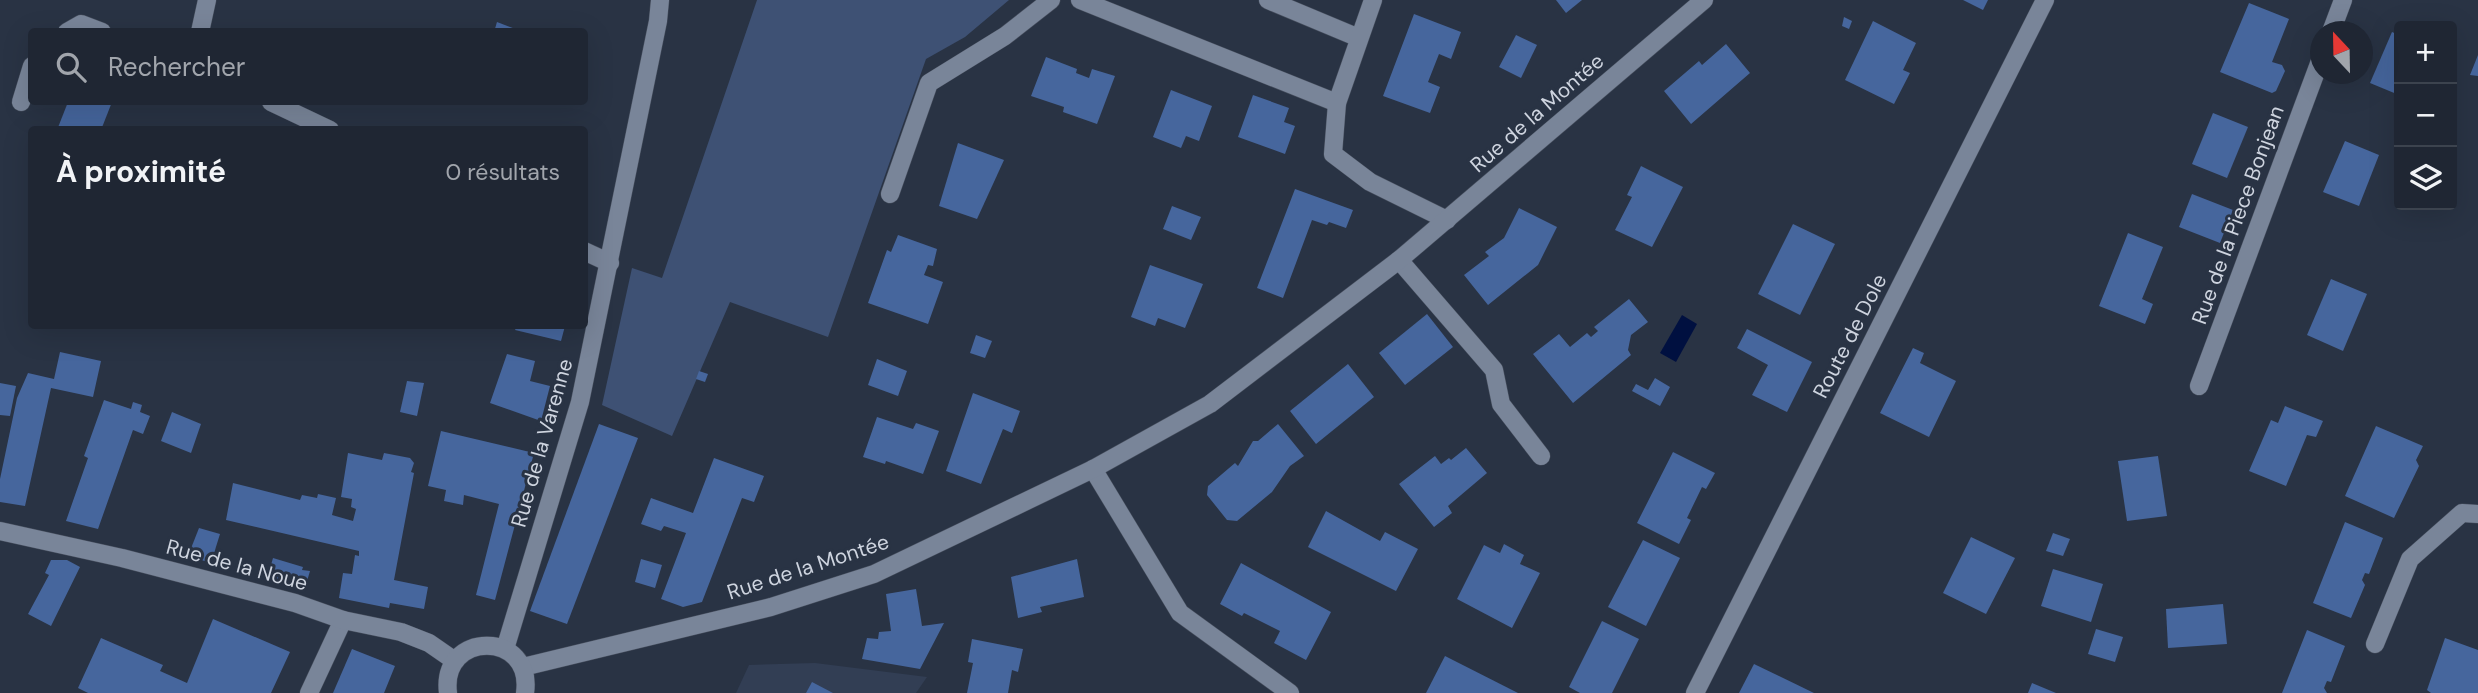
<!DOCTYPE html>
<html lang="fr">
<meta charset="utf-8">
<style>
:root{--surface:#1f2633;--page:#272e3b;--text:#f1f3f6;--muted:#a1a5ac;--line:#3c434e}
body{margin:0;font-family:"DM Sans",sans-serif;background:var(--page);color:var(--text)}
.controls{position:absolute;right:21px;top:21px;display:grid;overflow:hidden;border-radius:7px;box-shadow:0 7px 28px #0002}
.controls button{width:63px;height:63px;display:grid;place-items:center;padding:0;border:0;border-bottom:2px solid var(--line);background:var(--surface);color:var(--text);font:35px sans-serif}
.compass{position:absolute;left:2310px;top:21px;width:63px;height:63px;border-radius:50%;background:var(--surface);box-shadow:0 7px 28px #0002;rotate:338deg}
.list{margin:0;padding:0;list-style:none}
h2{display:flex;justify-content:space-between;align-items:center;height:91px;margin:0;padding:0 28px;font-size:30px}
h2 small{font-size:23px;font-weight:400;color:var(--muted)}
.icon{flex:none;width:38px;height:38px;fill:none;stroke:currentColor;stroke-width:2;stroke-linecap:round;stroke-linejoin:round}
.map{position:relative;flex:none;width:2478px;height:693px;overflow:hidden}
.search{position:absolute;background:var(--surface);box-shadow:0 7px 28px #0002;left:28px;top:28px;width:560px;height:77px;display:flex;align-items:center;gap:18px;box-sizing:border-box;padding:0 24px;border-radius:7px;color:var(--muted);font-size:26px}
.panel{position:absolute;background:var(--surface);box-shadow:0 7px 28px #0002;left:28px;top:126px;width:560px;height:203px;border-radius:7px}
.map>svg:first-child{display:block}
.built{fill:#323e54}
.green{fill:#3e5174}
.water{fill:#001040}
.building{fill:#46669d}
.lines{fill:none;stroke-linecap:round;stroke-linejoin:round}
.lane-casing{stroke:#464e5d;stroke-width:19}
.street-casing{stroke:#464e5d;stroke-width:19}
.secondary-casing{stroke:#464e5d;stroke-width:19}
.lane{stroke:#798599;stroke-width:18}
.street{stroke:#798599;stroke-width:18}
.secondary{stroke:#798599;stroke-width:18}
.labels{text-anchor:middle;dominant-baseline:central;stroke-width:6;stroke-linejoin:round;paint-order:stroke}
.street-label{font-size:21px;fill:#ced4df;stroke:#293344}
</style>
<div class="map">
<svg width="2478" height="693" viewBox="0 0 2478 693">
<rect width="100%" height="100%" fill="#293344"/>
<path class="built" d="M815,663L927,677L916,693H736L749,665Z"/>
<path class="green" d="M757,0H1009L965,37L926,59L828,337L730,302L672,436L602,405L632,268L662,278Z"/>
<path class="water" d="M1682,315L1697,324L1676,362L1660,353Z"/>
<g class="building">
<path d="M1556,0H1582L1566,13Z"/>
<path d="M1963,0H1988L1983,10Z"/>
<path d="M2249,3L2289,19L2272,62L2282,65L2285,71L2276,91L2272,93L2220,72Z"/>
<path d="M1414,14L1461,32L1451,59L1439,54L1428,82L1440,87L1430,113L1383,96Z"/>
<path d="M1844,17L1852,21L1849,29L1842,26Z"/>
<path d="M1873,21L1916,43L1903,70L1910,73L1894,104L1845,80Z"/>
<path d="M497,22L521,31V32H494Z"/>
<path d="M2392,32L2399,35V95L2370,83Z"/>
<path d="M1516,35L1537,45L1521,78L1499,67Z"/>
<path d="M1726,44L1750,73L1691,124L1664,91L1699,61L1702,65Z"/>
<path d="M2478,55V76L2470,75Z"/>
<path d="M1046,57L1077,69L1076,73L1089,78L1092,69L1115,76L1097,124L1063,112L1064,107L1031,96Z"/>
<path d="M1171,90L1212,106L1199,141L1186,136L1181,148L1153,137Z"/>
<path d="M1253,95L1289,108L1284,122L1295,126L1285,154L1238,137Z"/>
<path d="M68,102H112L101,130H57Z"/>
<path d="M2213,113L2248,127L2227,178L2192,164Z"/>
<path d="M2345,141L2379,155L2359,206L2323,192Z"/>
<path d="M958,143L1004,160L977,219L939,206Z"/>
<path d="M1641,166L1683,187L1652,247L1615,230L1632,197L1627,195Z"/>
<path d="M1295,189L1353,210L1346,228L1329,222L1327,225L1312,220L1283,298L1257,288Z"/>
<path d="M2192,194L2233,210L2220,243L2179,227Z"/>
<path d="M1172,206L1201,217L1191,240L1163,229Z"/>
<path d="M1519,208L1557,227L1538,265L1488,305L1464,275L1489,256L1485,252L1504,238Z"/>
<path d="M1793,224L1835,244L1800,315L1758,294Z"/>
<path d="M2128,233L2163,247L2142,299L2153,304L2145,324L2099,306Z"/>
<path d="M898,235L937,249L933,266L928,265L924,275L943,282L928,324L868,303L887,250L891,252Z"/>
<path d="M1150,265L1203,284L1185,328L1158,318L1155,326L1131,317Z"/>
<path d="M2331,279L2367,294L2343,351L2307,335Z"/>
<path d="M1629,299L1648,322L1631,335L1628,350L1631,355L1573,403L1533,354L1559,334L1570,347L1587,333L1591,337L1598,331L1594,327Z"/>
<path d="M1427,314L1453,347L1405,385L1379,353Z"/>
<path d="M517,326H565L561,341L515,330Z"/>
<path d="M1747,329L1812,362L1787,412L1752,395L1768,365L1737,348Z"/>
<path d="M976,335L992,341L985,358L970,353Z"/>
<path d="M1913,348L1924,353L1920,363L1956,381L1929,437L1880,413Z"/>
<path d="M60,352L101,361L93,397L51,388L25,506L0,502V479L17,398L28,373L54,379Z"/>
<path d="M507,354L535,361L530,381L550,386L541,421L490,403Z"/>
<path d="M877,359L907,371L898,396L868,385Z"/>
<path d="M1348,364L1374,397L1316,444L1290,411Z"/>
<path d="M699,371L708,374L705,382L696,379Z"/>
<path d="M1655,378L1670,387L1660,406L1632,391L1636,384L1648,390Z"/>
<path d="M407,381L424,383L417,416L400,412Z"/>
<path d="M0,383L16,386L10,416L0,415Z"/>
<path d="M973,393L1020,411L1012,433L1003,429L981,484L946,471Z"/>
<path d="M104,400L131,409L133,402L142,405L140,412L150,416L143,434L133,430L98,529L66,521L88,458L84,456Z"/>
<path d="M2285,406L2323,421L2316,437L2307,435L2286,486L2249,471L2271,420L2278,423Z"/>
<path d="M172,412L201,424L191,453L161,441Z"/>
<path d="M877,417L913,429L916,423L939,431L923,474L886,461L885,464L863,457Z"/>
<path d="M599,424L638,438L567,624L530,611Z"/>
<path d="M1278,424L1304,456L1290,466L1272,492L1237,521L1227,520L1207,495L1208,486L1235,463L1238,466L1253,441H1258Z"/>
<path d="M2376,426L2423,446L2416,460L2419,466L2394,518L2345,496Z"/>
<path d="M441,431L534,453L495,600L476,595L499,504L464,495L463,505L444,501L446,490L428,486Z"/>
<path d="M1466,448L1487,473L1448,506L1452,513L1434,527L1399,484L1435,456L1441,464L1449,458L1451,460Z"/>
<path d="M1673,452L1715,473L1706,489L1702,487L1687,518L1691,520L1679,544L1637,523Z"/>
<path d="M348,453L382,460L384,453L410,458L414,463L411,472L414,473L394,580L428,587L424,609L390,603L389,608L339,598L343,573L352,574L355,555L359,556V551L226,520L233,483L300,500L302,495L317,498L318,494L336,498L332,515L353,521L356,509L351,507L352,499L341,497Z"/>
<path d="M2158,456L2167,516L2127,521L2118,461Z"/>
<path d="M714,458L764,476L754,502L742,498L702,602L683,607L661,599L686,533L664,526L661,531L641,524L651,498L693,513Z"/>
<path d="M1326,511L1380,541L1385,532L1418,549L1396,591L1308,547Z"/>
<path d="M2345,522L2383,538L2369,574L2365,573L2362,580L2365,585L2351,618L2313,603Z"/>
<path d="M199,528L220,534L211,563L188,556Z"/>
<path d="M2053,533L2070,539L2063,556L2046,551Z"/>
<path d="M1971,537L2015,558L1986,614L1943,593Z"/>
<path d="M1643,540L1680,558L1646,626L1608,607Z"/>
<path d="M1504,544L1524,555L1520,564L1540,573L1512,628L1457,599L1484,545L1500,553Z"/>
<path d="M273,558L303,567L302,570L310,571L305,588L267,579Z"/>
<path d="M641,559L662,565L655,588L635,582Z"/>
<path d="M1077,559L1084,597L1040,607L1042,612L1018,618L1011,577Z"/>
<path d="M51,560H67L80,567L51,626L28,614L49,575L45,573Z"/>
<path d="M1241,563L1331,612L1306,660L1274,643L1280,631L1244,613L1242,616L1220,604Z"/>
<path d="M2053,569L2103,584L2091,622L2041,606Z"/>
<path d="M916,589L922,626L944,623L920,669L862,659L867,638L878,639L879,632L891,631L886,594Z"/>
<path d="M2223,604L2227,644L2168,648L2166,609Z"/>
<path d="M213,619L290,652L271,693H88L78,688L101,638L163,665L160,671L187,683Z"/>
<path d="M1602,621L1639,639L1612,693H1580L1569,687Z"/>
<path d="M2096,629L2123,637L2115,662L2088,654Z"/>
<path d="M2307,630L2345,646L2331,682L2327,681L2324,688L2327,693H2282Z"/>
<path d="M2445,638L2478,650V693H2431L2427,690Z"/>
<path d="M972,639L1023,649L1018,672L1012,670L1008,693H967L973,663L968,662Z"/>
<path d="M352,649L395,666L384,693H333Z"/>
<path d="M1445,656L1518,693H1426Z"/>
<path d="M1754,664L1814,693H1739Z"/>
<path d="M812,682L833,693H806Z"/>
<path d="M2032,683L2056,693H2028Z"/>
</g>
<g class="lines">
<defs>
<g id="lane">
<path d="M2375,644L2410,559L2462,513L2478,514"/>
<path d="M309,693L343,620"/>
</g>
<g id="street">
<path d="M1080,0L1337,103"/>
<path d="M1268,0L1359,38"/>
<path d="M1373,0L1337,103L1333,154L1370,182L1447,220"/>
<path d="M67,32L81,24L102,32"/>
<path d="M200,32L207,0"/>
<path d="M2331,32L2343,0"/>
<path d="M21,102L32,66"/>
<path d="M271,102L330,130"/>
<path d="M890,194L929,83L1005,36L1051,0"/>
<path d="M584,251L610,263"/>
<path d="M1399,260L1494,370L1501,404L1541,456"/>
<path d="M2199,386L2320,61"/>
<path d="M1093,469L1180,613L1290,693"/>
<path d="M0,531L122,558L295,603L343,620L401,632L429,643L455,661"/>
<path d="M505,649L580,402L658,21L660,0"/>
<path d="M523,667L771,607L874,574L1093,469L1210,404L1399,260L1704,0"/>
<path d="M448,693C440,630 534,630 525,693"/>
</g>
<path id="secondary" d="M1695,693L2045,0"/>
</defs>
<use href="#lane" class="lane-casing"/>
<use href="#street" class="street-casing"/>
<use href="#secondary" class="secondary-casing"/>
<use href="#lane" class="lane"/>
<use href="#street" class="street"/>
<use href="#secondary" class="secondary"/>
</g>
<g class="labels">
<g class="street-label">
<text transform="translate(1537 113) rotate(-41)">Rue de la Montée</text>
<text transform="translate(2238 215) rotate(-70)">Rue de la Piece Bonjean</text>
<text transform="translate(1850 336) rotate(-63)">Route de Dole</text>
<text transform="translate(542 443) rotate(-74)">Rue de la Varenne</text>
<text transform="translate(237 565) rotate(15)">Rue de la Noue</text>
<text transform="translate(808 567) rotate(-18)">Rue de la Montée</text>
</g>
</g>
</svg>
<div class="controls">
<button>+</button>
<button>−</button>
<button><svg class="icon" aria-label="layers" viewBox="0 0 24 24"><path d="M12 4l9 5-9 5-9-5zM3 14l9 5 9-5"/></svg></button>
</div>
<svg class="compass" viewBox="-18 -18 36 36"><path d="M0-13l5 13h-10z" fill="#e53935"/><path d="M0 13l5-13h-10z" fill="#a1a5ac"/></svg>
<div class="search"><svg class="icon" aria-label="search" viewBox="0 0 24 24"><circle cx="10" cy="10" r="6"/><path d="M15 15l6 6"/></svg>Rechercher</div>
<section class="panel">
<h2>À proximité<small>0 résultats</small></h2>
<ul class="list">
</ul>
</section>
</div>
